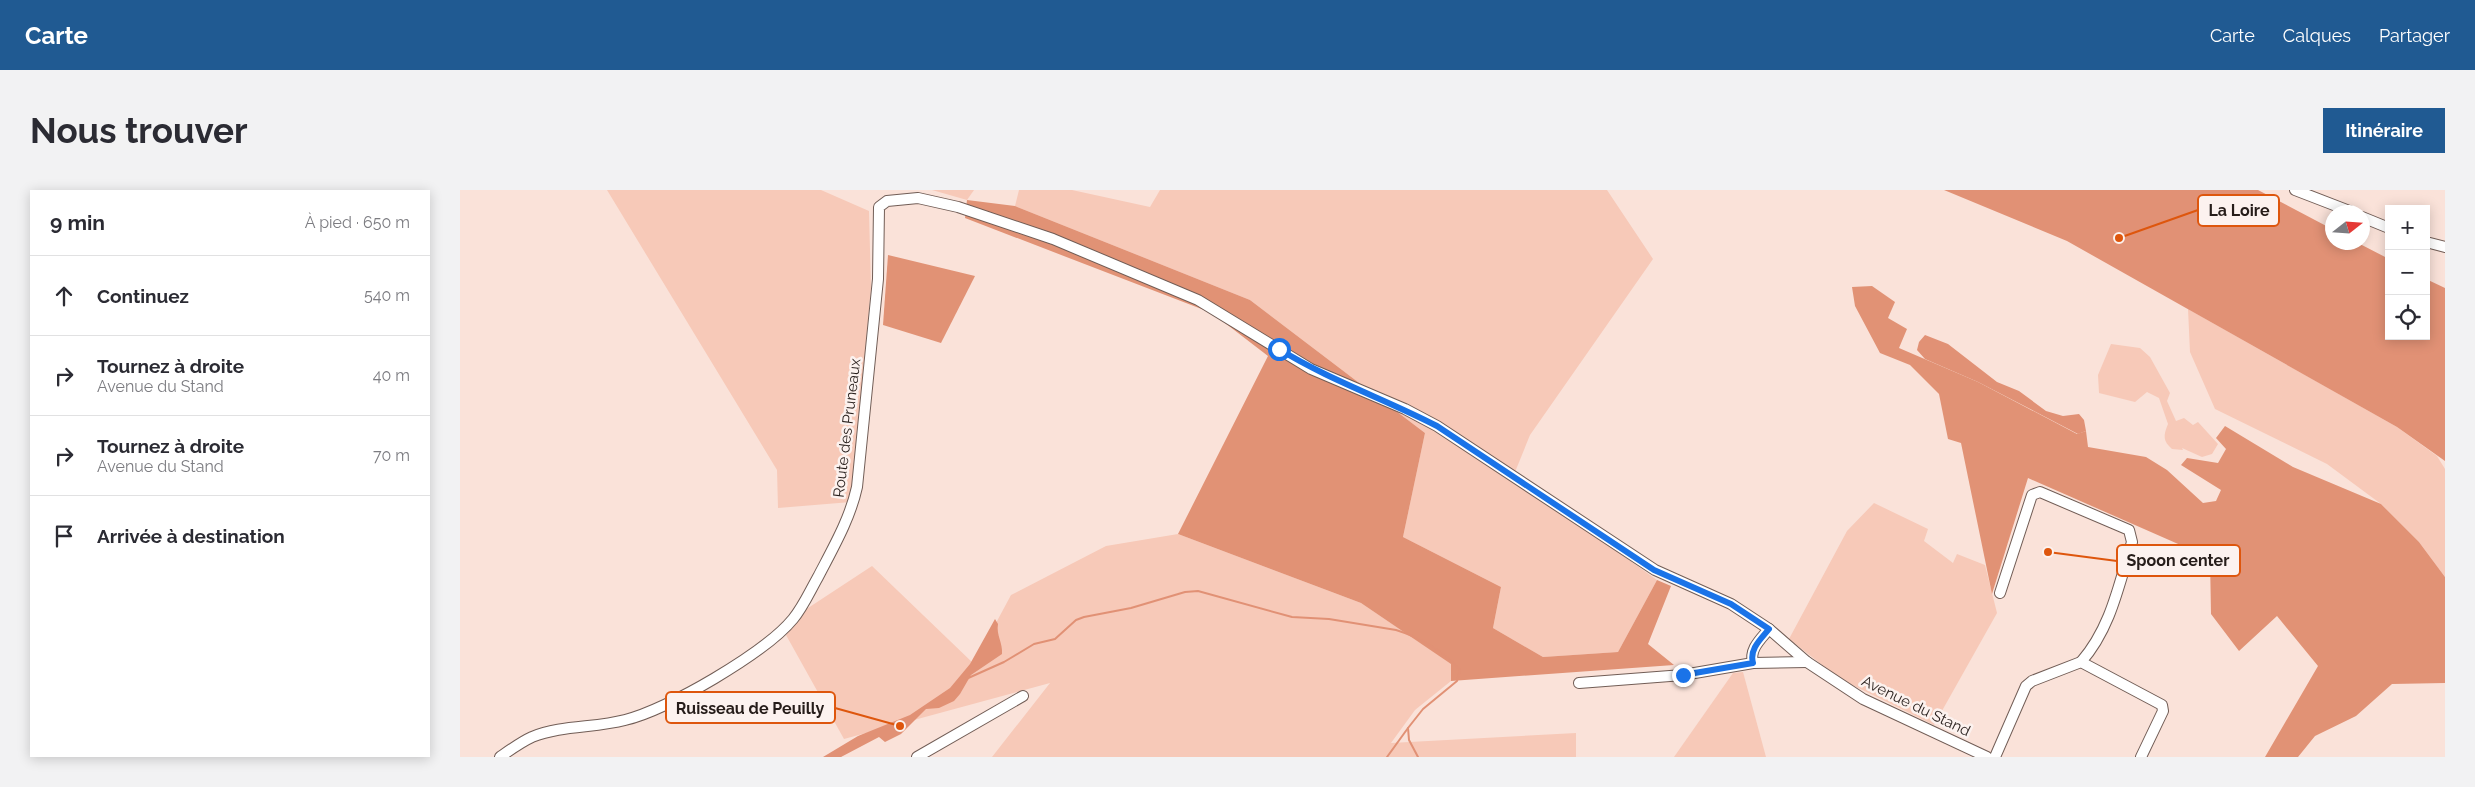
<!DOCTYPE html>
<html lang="fr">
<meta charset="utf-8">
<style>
:root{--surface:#fff;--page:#f2f2f3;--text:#2b2b33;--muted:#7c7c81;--line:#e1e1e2;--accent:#205a92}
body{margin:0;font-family:Raleway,sans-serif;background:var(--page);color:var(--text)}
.controls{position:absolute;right:15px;top:15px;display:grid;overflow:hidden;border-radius:0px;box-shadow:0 2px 12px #0003}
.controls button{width:45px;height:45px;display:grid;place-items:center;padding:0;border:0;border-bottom:1px solid var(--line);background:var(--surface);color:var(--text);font:25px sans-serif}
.compass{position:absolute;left:1865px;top:15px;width:45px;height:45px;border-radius:50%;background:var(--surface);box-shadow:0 2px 12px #0003;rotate:73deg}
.stop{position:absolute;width:15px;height:15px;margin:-11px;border:4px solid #1a73e8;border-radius:50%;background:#fff}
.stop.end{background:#1a73e8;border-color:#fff;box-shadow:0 1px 5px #0008}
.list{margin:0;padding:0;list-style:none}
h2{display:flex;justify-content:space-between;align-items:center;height:65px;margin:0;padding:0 20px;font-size:21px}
h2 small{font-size:16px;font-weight:400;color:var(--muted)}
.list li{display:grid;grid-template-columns:32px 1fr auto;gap:15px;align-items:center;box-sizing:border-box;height:80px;padding:0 20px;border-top:1px solid var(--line)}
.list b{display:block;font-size:19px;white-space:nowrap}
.list p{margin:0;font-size:16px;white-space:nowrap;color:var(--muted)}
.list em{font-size:16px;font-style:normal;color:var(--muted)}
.icon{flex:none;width:28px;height:28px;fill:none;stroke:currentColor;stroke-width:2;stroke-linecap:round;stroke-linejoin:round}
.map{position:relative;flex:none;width:1985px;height:567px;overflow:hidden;border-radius:0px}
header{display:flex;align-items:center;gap:30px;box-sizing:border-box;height:70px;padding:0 25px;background:var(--accent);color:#fff}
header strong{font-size:24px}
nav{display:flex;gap:28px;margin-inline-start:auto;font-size:18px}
.intro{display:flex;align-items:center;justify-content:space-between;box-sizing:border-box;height:120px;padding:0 30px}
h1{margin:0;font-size:35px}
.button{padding:12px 22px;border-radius:0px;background:var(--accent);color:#fff;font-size:18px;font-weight:700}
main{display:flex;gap:30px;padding:0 30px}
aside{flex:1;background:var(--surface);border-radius:0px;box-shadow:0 2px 12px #0003}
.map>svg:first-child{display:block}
.green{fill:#f7c9b8}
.forest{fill:#e19275}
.water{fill:#e19175}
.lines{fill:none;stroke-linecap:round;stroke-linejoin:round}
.stream{stroke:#e19175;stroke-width:2}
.minor-casing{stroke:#715d56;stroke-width:12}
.minor{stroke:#fff;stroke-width:10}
.route{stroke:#1a73e8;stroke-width:6}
.labels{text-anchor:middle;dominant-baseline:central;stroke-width:5;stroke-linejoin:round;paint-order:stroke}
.street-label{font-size:15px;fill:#261d1a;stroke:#fcf2ef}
.leader{fill:none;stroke:#de560d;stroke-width:2}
.callout-dot{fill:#de560d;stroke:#fcf2ef;stroke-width:2}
.callout{fill:#fcf2ef;stroke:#de560d;stroke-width:2}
.callout-label{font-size:16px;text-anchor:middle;font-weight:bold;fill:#261d1a}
</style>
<header>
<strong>Carte</strong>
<nav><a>Carte</a><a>Calques</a><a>Partager</a></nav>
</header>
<div class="intro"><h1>Nous trouver</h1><a class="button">Itinéraire</a></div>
<main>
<aside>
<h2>9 min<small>À pied · 650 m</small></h2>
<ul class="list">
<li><svg class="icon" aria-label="ahead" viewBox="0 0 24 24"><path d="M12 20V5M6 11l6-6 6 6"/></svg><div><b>Continuez</b></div><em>540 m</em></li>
<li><svg class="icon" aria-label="right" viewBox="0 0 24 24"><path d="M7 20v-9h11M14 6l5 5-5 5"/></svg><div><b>Tournez à droite</b><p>Avenue du Stand</p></div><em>40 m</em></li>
<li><svg class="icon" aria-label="right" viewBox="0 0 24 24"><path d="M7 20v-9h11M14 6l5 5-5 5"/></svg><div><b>Tournez à droite</b><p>Avenue du Stand</p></div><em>70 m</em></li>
<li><svg class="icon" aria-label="arrive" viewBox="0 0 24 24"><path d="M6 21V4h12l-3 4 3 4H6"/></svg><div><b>Arrivée à destination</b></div></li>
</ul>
</aside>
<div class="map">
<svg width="1985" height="567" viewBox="0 0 1985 567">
<rect width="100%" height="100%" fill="#fae2d9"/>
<g class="green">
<path d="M147,0H361L409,21L411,98L391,312L318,318L317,280Z"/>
<path d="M472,0H514L507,10Z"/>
<path d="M559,0H612L690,17L700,0H1147L1193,69L1070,245L1053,287L1197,390L1158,462L1083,467L1033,438L1041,397L943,347L965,243L790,110L555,16Z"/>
<path d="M1728,119L1937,237L1977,266L1985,279V387L1959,352L1921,314L1867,274L1755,219L1730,162Z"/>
<path d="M1651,154L1680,158L1690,167L1710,203L1707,211L1716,231L1724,228L1733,235L1738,232L1758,254L1752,264L1742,267L1722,258L1723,260L1712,259C1703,251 1703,246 1708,234L1699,208L1687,202L1675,212L1639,203L1638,185Z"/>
<path d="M1414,313L1468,339L1464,351L1493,373L1497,364L1525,375L1537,423L1474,535L1380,489L1329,449L1387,341Z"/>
<path d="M718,344L901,413L992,474L991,491L955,520L931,553L1116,543V567H532L590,493L384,549L326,445L345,420L412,376L514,474L551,405L646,356Z"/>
<path d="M1283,482L1306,567H1214L1273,483Z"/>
</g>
<g class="forest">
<path d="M507,10L555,16L790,110L965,243L943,347L1041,397L1033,438L1083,467L1158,462L1197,390L1211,396L1188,454L1214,475L991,491V474L901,413L718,344L808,166L752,123L505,28Z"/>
<path d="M428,65L515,86L481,153L423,135Z"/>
<path d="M1412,96L1435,112L1428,128L1447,139L1439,158L1518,192L1617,244L1626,241L1628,257L1686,267L1707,280L1743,313L1756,311L1761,300L1721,275L1727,268L1758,273L1766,259L1756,248L1765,236L1833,277L1921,314L1959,352L1985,387V493L1932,494L1896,526L1855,546L1838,567H1805L1858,476L1817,426L1779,461L1751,424L1750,368L1568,288L1532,404L1501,253L1488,249L1479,204L1450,175L1420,163L1395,116L1392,97Z"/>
</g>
<g class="water">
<path d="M1484,0H1798L1872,39V52L1898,53L1929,69V146H1966V89L1985,98V271L1937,237L1607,51Z"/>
<path d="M1465,145L1488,154L1537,192L1559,201L1586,221L1603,226L1619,224L1624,230L1626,241L1618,244L1518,192L1465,169L1457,160L1459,152Z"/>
<path d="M535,429L538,434C536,445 543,453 542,464L511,485L500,504L494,511L479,518L466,519L441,544L425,552L419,547L381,567H363L398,546L450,525L490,498L510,474Z"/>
</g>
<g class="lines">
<g class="stream">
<path d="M506,489L544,472L574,454L595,449L616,430L624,427L671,418L725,402L738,401L832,427L869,429L936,440C959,447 984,461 1000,480L997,491L963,519L948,538L949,550L958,567"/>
<path d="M927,567L948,538"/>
</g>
<defs>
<g id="minor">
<path d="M1835,0L1892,22"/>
<path d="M1902,27L1929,38"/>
<path d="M1966,52L1985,57"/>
<path d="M1540,403L1572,305L1580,302L1669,340L1672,352C1659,394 1651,438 1621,472"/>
<path d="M1293,473C1289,459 1301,449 1309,439"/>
<path d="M1119,493L1223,485L1293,473L1347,472"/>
<path d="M40,567C50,560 61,552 72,547C101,535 135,538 165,530C207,520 305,463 333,429C343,417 350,401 358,387C373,358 390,329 397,297L418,89L419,17L427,11L458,8L498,17L593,49L738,110L851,179L945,219L977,236L1195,380L1271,414L1309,439L1347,472L1403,509L1527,567"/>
<path d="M457,567L563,506"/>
<path d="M1535,567L1566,496L1572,491L1621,472L1702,515L1703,521L1681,567"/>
</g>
</defs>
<use href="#minor" class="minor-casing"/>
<use href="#minor" class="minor"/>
</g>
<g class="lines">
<path class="route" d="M819,159C869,190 925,209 977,236L1194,380L1271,414L1309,439C1301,449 1289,459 1293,473L1223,485"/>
</g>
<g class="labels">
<g class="street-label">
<text transform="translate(387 238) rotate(-83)">Route des Pruneaux</text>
<text transform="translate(1456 516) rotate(26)">Avenue du Stand</text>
</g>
</g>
<path class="leader" d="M1659 48L1738 20M1588 362L1657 371M440 536L375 518"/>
<g class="callout-dot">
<circle cx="1659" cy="48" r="5"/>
<circle cx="1588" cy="362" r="5"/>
<circle cx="440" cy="536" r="5"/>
</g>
<g class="callout">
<rect x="1738" y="5" width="81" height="31" rx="5"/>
<rect x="1657" y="355" width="123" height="31" rx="5"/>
<rect x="206" y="502" width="169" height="31" rx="5"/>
</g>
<g class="callout-label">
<text x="1779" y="26">La Loire</text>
<text x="1718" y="376">Spoon center</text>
<text x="290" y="524">Ruisseau de Peuilly</text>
</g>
</svg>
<div class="controls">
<button>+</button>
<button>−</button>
<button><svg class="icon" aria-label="locate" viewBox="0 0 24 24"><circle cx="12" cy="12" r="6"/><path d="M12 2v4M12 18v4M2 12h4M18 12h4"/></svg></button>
</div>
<svg class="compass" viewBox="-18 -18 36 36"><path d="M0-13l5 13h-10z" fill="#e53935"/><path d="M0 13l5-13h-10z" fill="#7c7c81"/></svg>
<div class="stop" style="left:819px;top:159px"></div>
<div class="stop end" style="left:1223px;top:485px"></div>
</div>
</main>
